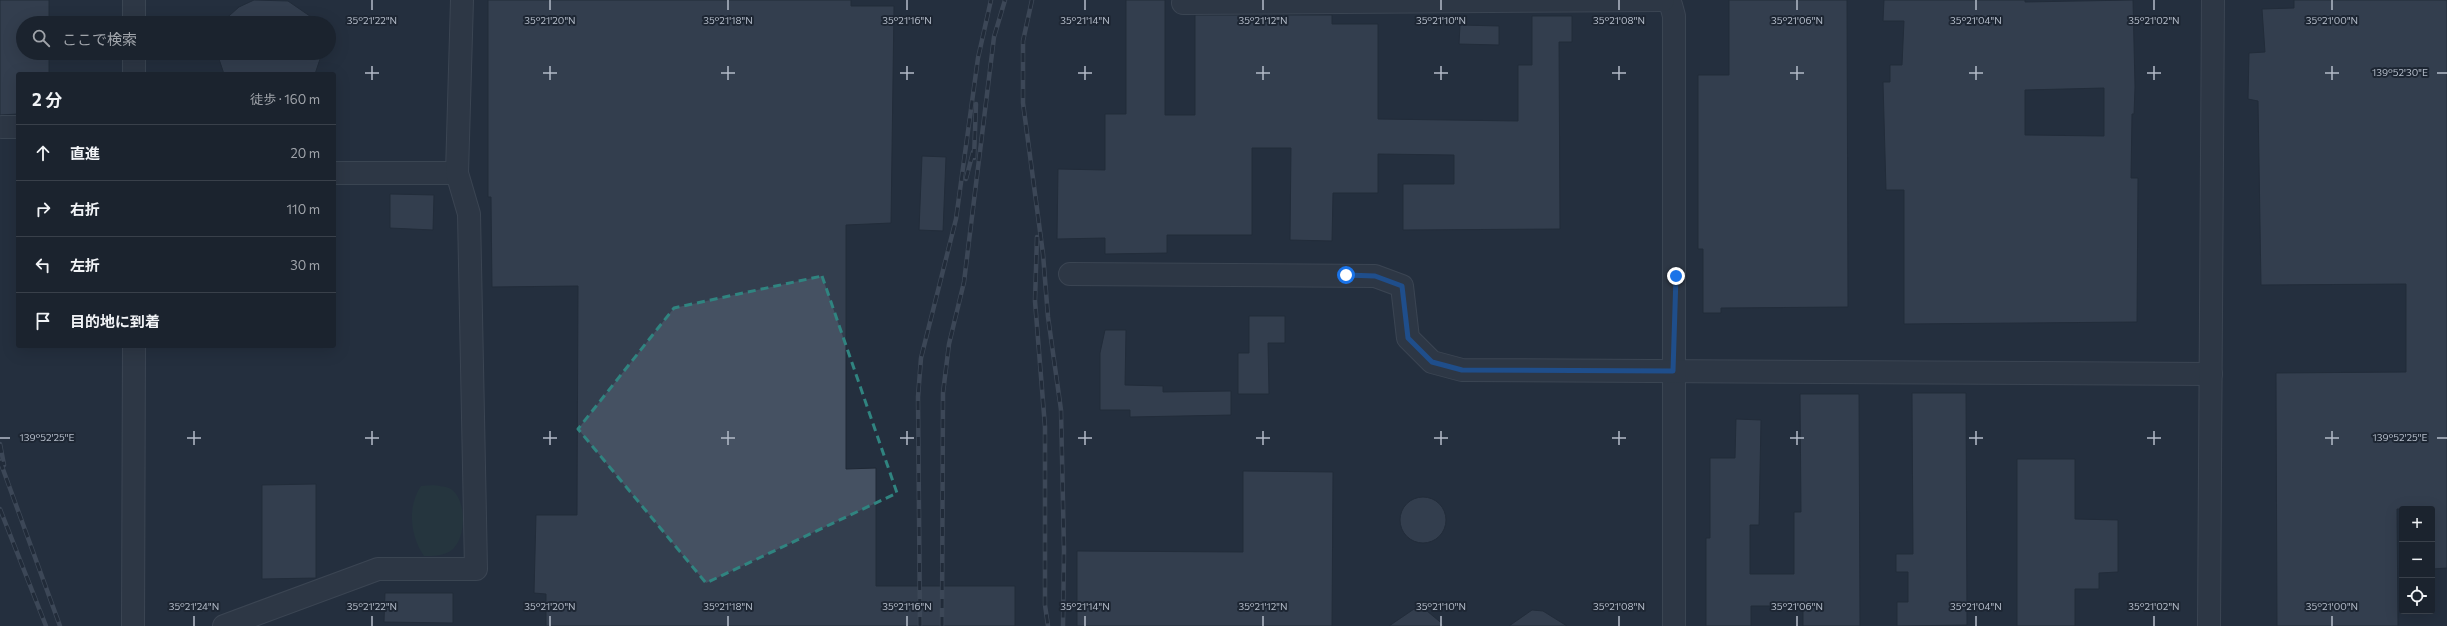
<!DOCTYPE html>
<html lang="ja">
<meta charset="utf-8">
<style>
:root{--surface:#1b232e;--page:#242b36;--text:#f1f3f6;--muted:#a0a4aa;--line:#39404a}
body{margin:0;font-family:Commissioner,"Noto Sans JP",sans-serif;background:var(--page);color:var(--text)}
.controls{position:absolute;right:12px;bottom:12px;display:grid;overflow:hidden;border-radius:4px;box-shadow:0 4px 16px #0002}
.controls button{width:36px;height:36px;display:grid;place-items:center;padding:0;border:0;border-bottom:1px solid var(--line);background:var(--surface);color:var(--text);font:20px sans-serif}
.stop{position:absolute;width:12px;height:12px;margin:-9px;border:3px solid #1a73e8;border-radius:50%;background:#fff}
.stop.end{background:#1a73e8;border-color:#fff;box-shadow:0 1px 4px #0008}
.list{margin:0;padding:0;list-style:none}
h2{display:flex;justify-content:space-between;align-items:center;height:52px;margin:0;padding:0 16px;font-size:17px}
h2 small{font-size:13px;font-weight:400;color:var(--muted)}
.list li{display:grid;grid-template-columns:26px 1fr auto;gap:12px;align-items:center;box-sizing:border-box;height:56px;padding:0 16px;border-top:1px solid var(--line)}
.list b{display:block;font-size:15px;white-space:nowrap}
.list em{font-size:13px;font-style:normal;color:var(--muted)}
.icon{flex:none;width:22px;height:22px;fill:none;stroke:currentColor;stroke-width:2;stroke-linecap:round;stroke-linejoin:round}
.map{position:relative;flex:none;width:2447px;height:626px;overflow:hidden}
.search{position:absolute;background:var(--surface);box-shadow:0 4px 16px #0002;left:16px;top:16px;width:320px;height:44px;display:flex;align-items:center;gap:10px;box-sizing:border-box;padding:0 14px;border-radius:22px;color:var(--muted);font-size:15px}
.panel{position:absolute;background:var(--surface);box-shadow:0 4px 16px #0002;left:16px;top:72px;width:320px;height:276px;border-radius:4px}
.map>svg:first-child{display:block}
.green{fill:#263c3f}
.building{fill:#455162;stroke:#1f2835;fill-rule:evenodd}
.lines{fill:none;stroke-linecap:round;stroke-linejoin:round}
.minor-casing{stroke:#565f6c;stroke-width:24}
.minor{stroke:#38414e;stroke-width:22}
.rail-casing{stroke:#5a6575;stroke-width:4.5}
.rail{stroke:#1d2633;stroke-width:3;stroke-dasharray:9;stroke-linecap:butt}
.route{stroke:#1a73e8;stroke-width:5}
.marked{fill:none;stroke:#308480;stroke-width:3;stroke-dasharray:8 5;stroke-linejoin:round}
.ticks{fill:none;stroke:#b4bcc9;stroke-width:1.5}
.ticks-label{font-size:10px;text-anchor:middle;fill:#b4bcc9;stroke:#1d2633;stroke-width:4;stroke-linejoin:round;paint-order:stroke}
</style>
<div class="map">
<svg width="2447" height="626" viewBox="0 0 2447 626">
<rect width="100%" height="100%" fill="#242f3e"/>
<path class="green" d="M433,485C438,486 444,486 449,488C467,497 467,536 453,549C446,556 433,556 424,556C410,536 407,506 421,486Z"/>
<g class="building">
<path d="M0,0H49V23H23V53H49V74H18V114L0,115Z"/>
<path d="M254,0L288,1L320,23H221L239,7Z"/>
<path d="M488,0H851V6H894L891,223L846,225V469L876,468V586H1015V626H546V594L534,593L536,515H577L578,286L492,287L491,197H488Z"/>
<path d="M1126,0H1165V115H1195V15H1332V24H1378V119L1518,121V65H1532V16H1572V42H1559L1560,229L1403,230V184H1454V155L1378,154V193H1333L1332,241L1290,240L1291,148H1252V235H1167V253L1105,254V238L1057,239L1058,169L1105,170V114H1126Z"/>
<path d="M1729,0H1847L1848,307L1721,308V313H1703V249H1698V75H1729Z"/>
<path d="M1884,0H2025V2L2133,0L2135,87L2134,114H2132L2131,178H2138L2137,322L1904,324V190H1886L1883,82H1890V65H1902L1904,21H1883ZM2104,88V136L2025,135V90Z"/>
<path d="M2294,0H2447V568L2432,569V509H2397L2398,626H2277L2276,373L2406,372V284L2261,285L2258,101L2248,99L2249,53L2265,52L2262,9L2294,8Z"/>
<path d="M1460,25L1499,26V45L1459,44Z"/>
<path d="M217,53H322L315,74H224Z"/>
<path d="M922,156L946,157L943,231L919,230Z"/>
<path d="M390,194L434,195L433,230L390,228Z"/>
<path d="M1249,316H1285V343H1268L1269,394H1238V353H1249Z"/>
<path d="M1105,330H1126L1125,385L1163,386V392L1231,391V415L1130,417V410H1100V353Z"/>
<path d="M1912,393H1966L1967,625L1897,626V602H1908V572H1896V554H1913Z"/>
<path d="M1800,394H1859L1860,626H1803V602L1773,603V606H1751V626H1706V538H1710V458H1735L1736,419L1761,420L1759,525H1750V574H1794V512H1801Z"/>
<path d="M2017,459H2075V519L2118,520V572L2099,573V589H2075V626H2017Z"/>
<path d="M1243,471L1333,472L1332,626H1077V551L1243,552Z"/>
<path d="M316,484V578L262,579V485Z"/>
<circle cx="1423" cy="520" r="23"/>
<path d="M385,593H453V623L384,622Z"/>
<path d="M1414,609L1427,611L1445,626H1389Z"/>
<path d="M1532,610L1543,611L1567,626H1509Z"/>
</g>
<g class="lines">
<defs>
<g id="minor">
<path d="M1664,0L1671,5L1674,16C1675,219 1673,423 1674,626"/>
<path d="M1183,3L1663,0"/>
<path d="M134,23V0"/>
<path d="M134,74V53"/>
<path d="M2,127H18"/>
<path d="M334,173H457"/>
<path d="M1070,274L1375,276L1402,286L1408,338L1432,362L1462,370L2211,374"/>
<path d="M133,626L134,346"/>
<path d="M224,626L378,569H476L469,214L457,173L462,0"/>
<path d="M2209,626L2213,0"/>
</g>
</defs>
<use href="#minor" class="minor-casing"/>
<use href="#minor" class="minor"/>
<defs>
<g id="rail">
<path d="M1032,0L1023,41V103L1043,254L1048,317L1061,410L1064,550L1063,626"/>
<path d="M974,158L976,104"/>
<path d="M966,179L973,152"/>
<path d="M1037,237L1035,301L1045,427V605L1048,626"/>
<path d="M0,444L4,465"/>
<path d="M0,461L60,626"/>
<path d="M0,509L46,626"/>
<path d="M920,626L918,397L921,358L956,219L978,58L991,0"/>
<path d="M942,626L943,393L949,344L964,282L994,37L1005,0"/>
</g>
</defs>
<use href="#rail" class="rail-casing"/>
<use href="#rail" class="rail"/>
</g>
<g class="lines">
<path class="route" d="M1346,275L1375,276L1402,286L1408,338L1432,362L1462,370L1673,371L1676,276"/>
</g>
<path d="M0 0H2447V626H0ZM822,276L897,493L706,583L578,429L674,308Z" fill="#242f3e" fill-opacity=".55" fill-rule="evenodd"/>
<path class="marked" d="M822,276L897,493L706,583L578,429L674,308Z"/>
<path class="ticks" d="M372,0V10M550,0V10M728,0V10M907,0V10M1085,0V10M1263,0V10M1441,0V10M1619,0V10M1797,0V10M1976,0V10M2154,0V10M2332,0V10M372,66V80M550,66V80M728,66V80M907,66V80M1085,66V80M1263,66V80M1441,66V80M1619,66V80M1797,66V80M1976,66V80M2154,66V80M2332,66V80M365,73H379M543,73H557M721,73H735M900,73H914M1078,73H1092M1256,73H1270M1434,73H1448M1612,73H1626M1790,73H1804M1969,73H1983M2147,73H2161M2325,73H2339M2437,73H2447M194,431V445M372,431V445M550,431V445M728,431V445M907,431V445M1085,431V445M1263,431V445M1441,431V445M1619,431V445M1797,431V445M1976,431V445M2154,431V445M2332,431V445M0,438H10M187,438H201M365,438H379M543,438H557M721,438H735M900,438H914M1078,438H1092M1256,438H1270M1434,438H1448M1612,438H1626M1790,438H1804M1969,438H1983M2147,438H2161M2325,438H2339M2437,438H2447M194,616V626M372,616V626M550,616V626M728,616V626M907,616V626M1085,616V626M1263,616V626M1441,616V626M1619,616V626M1797,616V626M1976,616V626M2154,616V626M2332,616V626"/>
<g class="ticks-label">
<text x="372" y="24">35°21'22"N</text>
<text x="550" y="24">35°21'20"N</text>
<text x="728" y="24">35°21'18"N</text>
<text x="907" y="24">35°21'16"N</text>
<text x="1085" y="24">35°21'14"N</text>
<text x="1263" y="24">35°21'12"N</text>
<text x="1441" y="24">35°21'10"N</text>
<text x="1619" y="24">35°21'08"N</text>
<text x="1797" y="24">35°21'06"N</text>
<text x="1976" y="24">35°21'04"N</text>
<text x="2154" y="24">35°21'02"N</text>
<text x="2332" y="24">35°21'00"N</text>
<text x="2400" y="76">139°52'30"E</text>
<text x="2400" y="441">139°52'25"E</text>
<text x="47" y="441">139°52'25"E</text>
<text x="194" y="610">35°21'24"N</text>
<text x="372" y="610">35°21'22"N</text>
<text x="550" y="610">35°21'20"N</text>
<text x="728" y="610">35°21'18"N</text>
<text x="907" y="610">35°21'16"N</text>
<text x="1085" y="610">35°21'14"N</text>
<text x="1263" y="610">35°21'12"N</text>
<text x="1441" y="610">35°21'10"N</text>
<text x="1619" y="610">35°21'08"N</text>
<text x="1797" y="610">35°21'06"N</text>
<text x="1976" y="610">35°21'04"N</text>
<text x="2154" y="610">35°21'02"N</text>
<text x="2332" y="610">35°21'00"N</text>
</g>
</svg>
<div class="controls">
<button>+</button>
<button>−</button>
<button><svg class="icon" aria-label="locate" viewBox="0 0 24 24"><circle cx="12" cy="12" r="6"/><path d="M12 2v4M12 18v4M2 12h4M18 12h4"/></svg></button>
</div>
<div class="stop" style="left:1346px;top:275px"></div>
<div class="stop end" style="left:1676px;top:276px"></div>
<div class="search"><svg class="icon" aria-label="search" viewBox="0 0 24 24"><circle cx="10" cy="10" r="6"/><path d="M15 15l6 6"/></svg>ここで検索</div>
<section class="panel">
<h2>2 分<small>徒歩 · 160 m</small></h2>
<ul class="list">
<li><svg class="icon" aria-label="ahead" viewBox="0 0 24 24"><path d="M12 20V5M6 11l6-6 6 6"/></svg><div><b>直進</b></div><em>20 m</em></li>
<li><svg class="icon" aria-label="right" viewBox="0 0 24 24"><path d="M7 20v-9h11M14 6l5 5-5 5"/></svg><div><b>右折</b></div><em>110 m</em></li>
<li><svg class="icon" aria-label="left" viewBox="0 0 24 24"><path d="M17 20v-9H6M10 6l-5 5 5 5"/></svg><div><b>左折</b></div><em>30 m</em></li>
<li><svg class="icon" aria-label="arrive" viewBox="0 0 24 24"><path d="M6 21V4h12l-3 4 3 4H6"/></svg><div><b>目的地に到着</b></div></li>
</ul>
</section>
</div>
